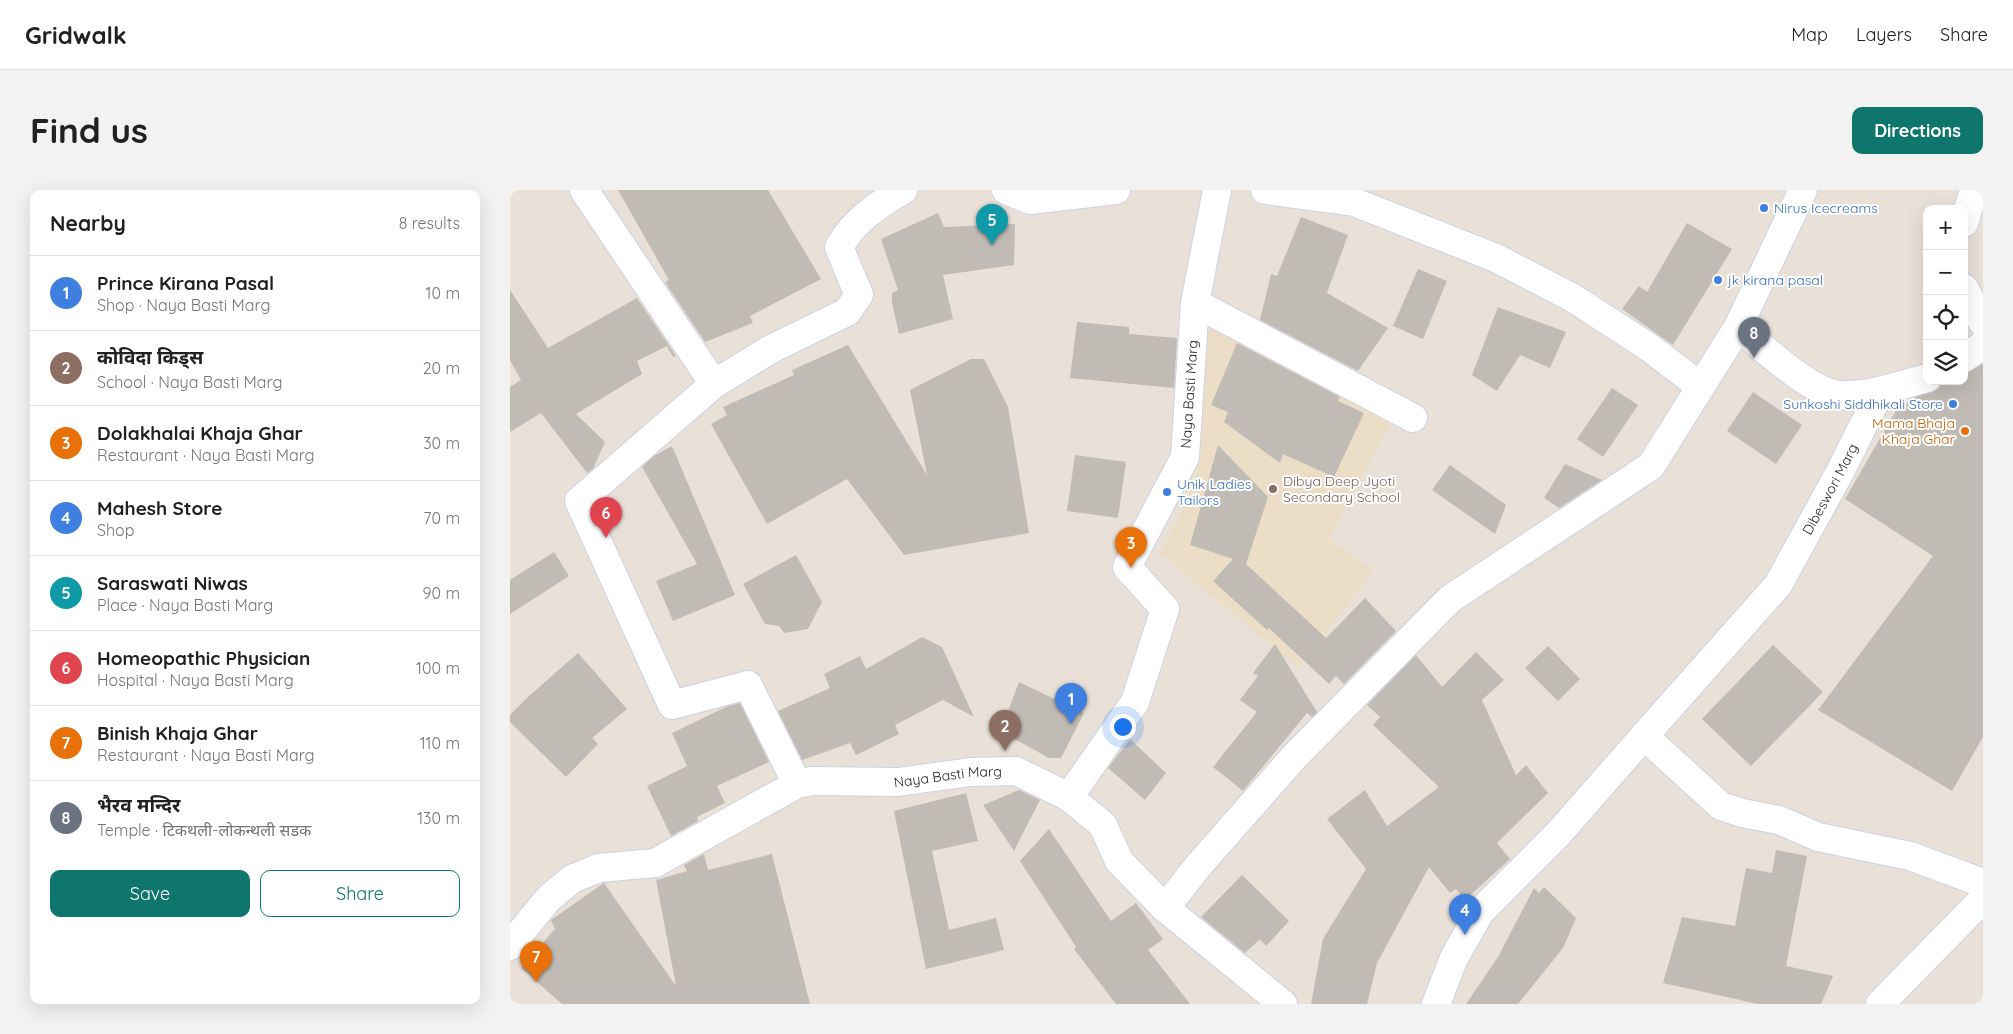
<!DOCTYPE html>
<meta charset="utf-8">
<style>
:root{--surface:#fff;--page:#f2f2f2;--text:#202124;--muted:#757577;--line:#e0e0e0;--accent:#0f766e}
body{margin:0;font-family:Quicksand,"Noto Sans Devanagari",sans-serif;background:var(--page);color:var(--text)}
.controls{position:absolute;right:15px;top:15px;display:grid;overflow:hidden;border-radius:10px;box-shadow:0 5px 20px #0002}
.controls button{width:45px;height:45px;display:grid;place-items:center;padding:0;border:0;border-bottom:1px solid var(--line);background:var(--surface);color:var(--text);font:25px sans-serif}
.you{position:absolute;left:612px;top:536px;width:18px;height:18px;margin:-12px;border:4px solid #fff;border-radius:50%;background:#1a73e8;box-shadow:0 0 0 8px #1a73e833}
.badge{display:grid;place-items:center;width:32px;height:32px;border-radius:50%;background:var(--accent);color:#fff;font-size:16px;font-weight:700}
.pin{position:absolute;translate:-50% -41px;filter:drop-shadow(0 1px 2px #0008)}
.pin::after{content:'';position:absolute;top:26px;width:18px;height:15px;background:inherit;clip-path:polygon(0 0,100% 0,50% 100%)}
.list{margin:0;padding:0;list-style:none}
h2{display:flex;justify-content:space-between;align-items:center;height:65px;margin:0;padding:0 20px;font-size:21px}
h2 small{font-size:16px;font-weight:400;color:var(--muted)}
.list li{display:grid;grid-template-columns:32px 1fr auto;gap:15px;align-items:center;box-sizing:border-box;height:75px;padding:0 20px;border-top:1px solid var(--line)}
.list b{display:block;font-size:19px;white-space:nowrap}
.list p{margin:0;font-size:16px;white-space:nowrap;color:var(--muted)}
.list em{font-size:16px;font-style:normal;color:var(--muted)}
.actions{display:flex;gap:10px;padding:15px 20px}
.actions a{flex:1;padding:11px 0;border:1px solid var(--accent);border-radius:10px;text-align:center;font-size:18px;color:var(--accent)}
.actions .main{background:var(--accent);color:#fff}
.icon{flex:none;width:28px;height:28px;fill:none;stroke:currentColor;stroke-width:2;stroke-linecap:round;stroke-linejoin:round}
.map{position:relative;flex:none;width:1473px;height:814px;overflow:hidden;border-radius:10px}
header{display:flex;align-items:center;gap:30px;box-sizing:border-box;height:70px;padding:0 25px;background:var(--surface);border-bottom:1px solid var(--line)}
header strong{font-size:24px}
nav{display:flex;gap:28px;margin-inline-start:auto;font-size:18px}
.intro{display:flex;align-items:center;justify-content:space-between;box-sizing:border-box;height:120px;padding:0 30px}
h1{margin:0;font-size:35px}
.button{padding:12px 22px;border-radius:10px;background:var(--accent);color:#fff;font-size:18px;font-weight:700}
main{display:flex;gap:30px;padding:0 30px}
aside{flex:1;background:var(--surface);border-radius:10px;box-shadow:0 5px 20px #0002}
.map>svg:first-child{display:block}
.education{fill:#ecddc7}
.building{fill:#c1bbb5}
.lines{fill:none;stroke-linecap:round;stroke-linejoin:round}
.minor-casing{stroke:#cdd2e0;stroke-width:30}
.minor{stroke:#fff;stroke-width:28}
.shop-dot{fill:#3f7fe0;stroke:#fff;stroke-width:2}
.food-dot{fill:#e8710a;stroke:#fff;stroke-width:2}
.education-dot{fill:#8d6e63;stroke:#fff;stroke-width:2}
.labels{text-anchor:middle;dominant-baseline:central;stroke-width:4;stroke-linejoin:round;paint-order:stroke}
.shop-label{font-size:14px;fill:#366cbe;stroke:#fff;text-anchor:start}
.street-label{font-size:14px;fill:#272727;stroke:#fff}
.food-label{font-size:14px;fill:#c56008;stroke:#fff;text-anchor:end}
.education-label{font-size:14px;fill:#785e54;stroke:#fff;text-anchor:start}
</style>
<header>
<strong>Gridwalk</strong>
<nav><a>Map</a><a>Layers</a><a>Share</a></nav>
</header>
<div class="intro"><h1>Find us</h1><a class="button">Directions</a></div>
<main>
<aside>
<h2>Nearby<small>8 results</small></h2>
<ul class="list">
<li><span class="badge" style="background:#3f7fe0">1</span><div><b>Prince Kirana Pasal</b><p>Shop · Naya Basti Marg</p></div><em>10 m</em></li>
<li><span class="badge" style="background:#8d6e63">2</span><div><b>कोविदा किड्स</b><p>School · Naya Basti Marg</p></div><em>20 m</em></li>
<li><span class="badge" style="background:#e8710a">3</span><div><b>Dolakhalai Khaja Ghar</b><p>Restaurant · Naya Basti Marg</p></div><em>30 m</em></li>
<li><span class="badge" style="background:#3f7fe0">4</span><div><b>Mahesh Store</b><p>Shop</p></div><em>70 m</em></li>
<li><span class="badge" style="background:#0f9aa8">5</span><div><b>Saraswati Niwas</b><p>Place · Naya Basti Marg</p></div><em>90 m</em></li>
<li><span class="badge" style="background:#e0444e">6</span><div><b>Homeopathic Physician</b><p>Hospital · Naya Basti Marg</p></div><em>100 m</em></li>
<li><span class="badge" style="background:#e8710a">7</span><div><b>Binish Khaja Ghar</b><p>Restaurant · Naya Basti Marg</p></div><em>110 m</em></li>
<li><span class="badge" style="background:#6b7280">8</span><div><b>भैरव मन्दिर</b><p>Temple · टिकथली-लोकन्थली सडक</p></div><em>130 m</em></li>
</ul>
<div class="actions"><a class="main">Save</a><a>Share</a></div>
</aside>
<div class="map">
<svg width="1473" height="814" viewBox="0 0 1473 814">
<rect width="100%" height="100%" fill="#e9e1d8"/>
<path class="education" d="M701,130L883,228L819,349L863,381L788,478L650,363L675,315L686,283L682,215Z"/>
<g class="building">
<path d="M108,0H258L311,89L240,126L243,133L195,152L155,92L159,90Z"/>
<path d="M428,23L434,37L505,34L504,75L433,85L443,129L389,144L382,113V103L388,100L371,49Z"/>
<path d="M791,27L838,45L817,103L878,138L848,181L750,130L761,84L767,86Z"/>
<path d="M1177,33L1222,59L1163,155L1112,119L1129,96L1137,102Z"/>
<path d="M908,79L937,91L913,149L883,136Z"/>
<path d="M0,100L38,158L127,108L166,166L163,167L157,156L127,171L132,184L66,224L95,252L83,279L77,283L31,223L0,242V197L11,190L0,170Z"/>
<path d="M988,117L1056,142L1040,178L1010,165L987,201L962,185Z"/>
<path d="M567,132L619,137V144L667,148L664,198L560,188Z"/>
<path d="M727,153L830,207L828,211L854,223L824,287L773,264L770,273L714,232L718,222L701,215Z"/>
<path d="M338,155L417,285L400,200L461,169H474L498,217L519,343L394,365L337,289L257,334L201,234L217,225L213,217L284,185L282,180Z"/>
<path d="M1473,174V547L1442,601L1308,520L1423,366L1335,309L1387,219L1406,207L1428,199L1433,191H1454V183Z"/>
<path d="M1102,198L1128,215L1093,267L1067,249Z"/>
<path d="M1243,202L1292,235L1266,274L1217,241Z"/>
<path d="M708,255L758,307L736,374L816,448L855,408L886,441L834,494L826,486L819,494L759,438L757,440L703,391L723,369L680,355Z"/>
<path d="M162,256L225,405L163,431L146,391L187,374L132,277L144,266Z"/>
<path d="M565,265L616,272L608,328L557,321Z"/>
<path d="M1055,274L1092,290L1049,318L1034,308Z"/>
<path d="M940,275L996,315L985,344L922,300Z"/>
<path d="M44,362L59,386L0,424V390Z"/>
<path d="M286,365L312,412L298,439L274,443L269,436L255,434L233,394Z"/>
<path d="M412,447L432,457L464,527L433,510L385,535L389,544L346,565L340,553L292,570L268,521L320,498L314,484L350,466L356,479Z"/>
<path d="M765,454L807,522L802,527L797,523L733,601L703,577L747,522L730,510L748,486L743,483Z"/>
<path d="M1263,455L1313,502L1241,576L1192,529Z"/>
<path d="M1038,456L1070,489L1048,511L1015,478Z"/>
<path d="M966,462L994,490L972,510L1006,585L1016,575L1038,603L987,653L1000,669L955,710L946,699L940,703L919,677L867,773L857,814H801L813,749L856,679L817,629L855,600L877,636L929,597L863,535L870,527L857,515L906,465L932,497Z"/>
<path d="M68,463L117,519L82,548L88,554L56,587L0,532V525L19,506Z"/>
<path d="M509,492L574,523L551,568H539L494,543V532Z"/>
<path d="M230,513L259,572L207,596L215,613L187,627L188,631L161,646L137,596L177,576L162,543L218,516Z"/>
<path d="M620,549L656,583L635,610L598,578Z"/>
<path d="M509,600L530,610L504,661L473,615Z"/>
<path d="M456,603L468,651L422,661L439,740L486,728L494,760L416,779L384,621Z"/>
<path d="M539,639L601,731L626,713L653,749L638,760L680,814H606L564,759L566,757L510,671Z"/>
<path d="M1266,660L1297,666L1276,776L1323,786L1311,814H1248L1153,793L1172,727L1225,736L1236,678L1262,683Z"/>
<path d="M194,664L198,680L262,664L300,814H52L11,778L45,739L41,730L94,693L166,796L146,690L177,681L174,675Z"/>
<path d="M732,685L779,731L756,756L750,749L735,763L691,727Z"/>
<path d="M1034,697L1066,728L1053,758L1008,814H956L988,767L1024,698L1029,703Z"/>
</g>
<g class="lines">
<defs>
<g id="minor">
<path d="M74,0L204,194L69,311L162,515L238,495L287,594"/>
<path d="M496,0L520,10L606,0"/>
<path d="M755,0L844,12L986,68L1063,108L1140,158L1190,196"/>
<path d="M1293,0L1228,137C1252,156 1300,203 1330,205C1360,206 1388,196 1417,188"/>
<path d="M1454,33L1464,0"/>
<path d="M1454,98L1473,133"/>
<path d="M685,113L903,228"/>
<path d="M1454,168L1473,155"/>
<path d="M204,194L261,159L337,122L349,105L329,57C344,31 367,15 393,0"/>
<path id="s1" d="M1134,546L1268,395L1331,280L1370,202"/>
<path d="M559,607L593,635L609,671L655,718L773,814"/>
<path d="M655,718L689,675L784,567L940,409L1141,276L1228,137"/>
<path id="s2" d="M0,756L38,709L62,689L89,678L145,673L287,594L302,591L388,592L461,582L506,581L559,607L625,512L655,419L617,377L675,267L685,113L707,0"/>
<path d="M926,814L944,768L970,722L1048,644L1134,546L1211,616L1232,623L1269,630L1308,647L1400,666L1473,693"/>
<path d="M1370,814L1473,709"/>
</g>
</defs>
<use href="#minor" class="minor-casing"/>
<use href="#minor" class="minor"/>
</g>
<g class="shop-dot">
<circle cx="1254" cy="18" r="5"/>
<circle cx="1208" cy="90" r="5"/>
<circle cx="1443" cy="214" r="5"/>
<circle cx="657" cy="302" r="5"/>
</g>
<circle class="food-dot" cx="1455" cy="241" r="5"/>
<circle class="education-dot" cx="763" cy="299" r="5"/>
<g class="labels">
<g class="shop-label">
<text x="1264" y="18">Nirus Icecreams</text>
<text x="1218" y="90">jk kirana pasal</text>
<text x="1433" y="214" text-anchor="end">Sunkoshi Siddhikali Store</text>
<text x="667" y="294">Unik Ladies<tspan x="667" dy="16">Tailors</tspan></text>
</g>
<g class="street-label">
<text stroke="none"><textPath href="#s2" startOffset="1076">Naya Basti Marg</textPath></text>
<text stroke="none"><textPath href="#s1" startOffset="311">Dibeswori Marg</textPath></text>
<text stroke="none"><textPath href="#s2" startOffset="491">Naya Basti Marg</textPath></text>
</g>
<g class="food-label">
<text x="1445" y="233">Mama Bhaja<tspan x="1445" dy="16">Khaja Ghar</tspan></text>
</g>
<g class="education-label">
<text x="773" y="291">Dibya Deep Jyoti<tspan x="773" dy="16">Secondary School</tspan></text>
</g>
</g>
</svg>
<div class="controls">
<button>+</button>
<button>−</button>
<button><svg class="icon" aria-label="locate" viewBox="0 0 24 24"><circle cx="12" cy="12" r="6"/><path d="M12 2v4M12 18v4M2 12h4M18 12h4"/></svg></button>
<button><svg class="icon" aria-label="layers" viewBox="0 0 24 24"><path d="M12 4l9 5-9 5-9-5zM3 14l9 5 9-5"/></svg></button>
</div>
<div class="you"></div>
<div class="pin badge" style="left:561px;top:534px;background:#3f7fe0">1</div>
<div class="pin badge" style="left:495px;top:561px;background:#8d6e63">2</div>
<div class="pin badge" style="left:621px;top:378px;background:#e8710a">3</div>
<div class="pin badge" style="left:955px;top:745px;background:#3f7fe0">4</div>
<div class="pin badge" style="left:482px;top:55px;background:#0f9aa8">5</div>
<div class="pin badge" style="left:96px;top:348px;background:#e0444e">6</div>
<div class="pin badge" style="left:26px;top:792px;background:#e8710a">7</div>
<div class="pin badge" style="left:1244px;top:168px;background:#6b7280">8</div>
</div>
</main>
